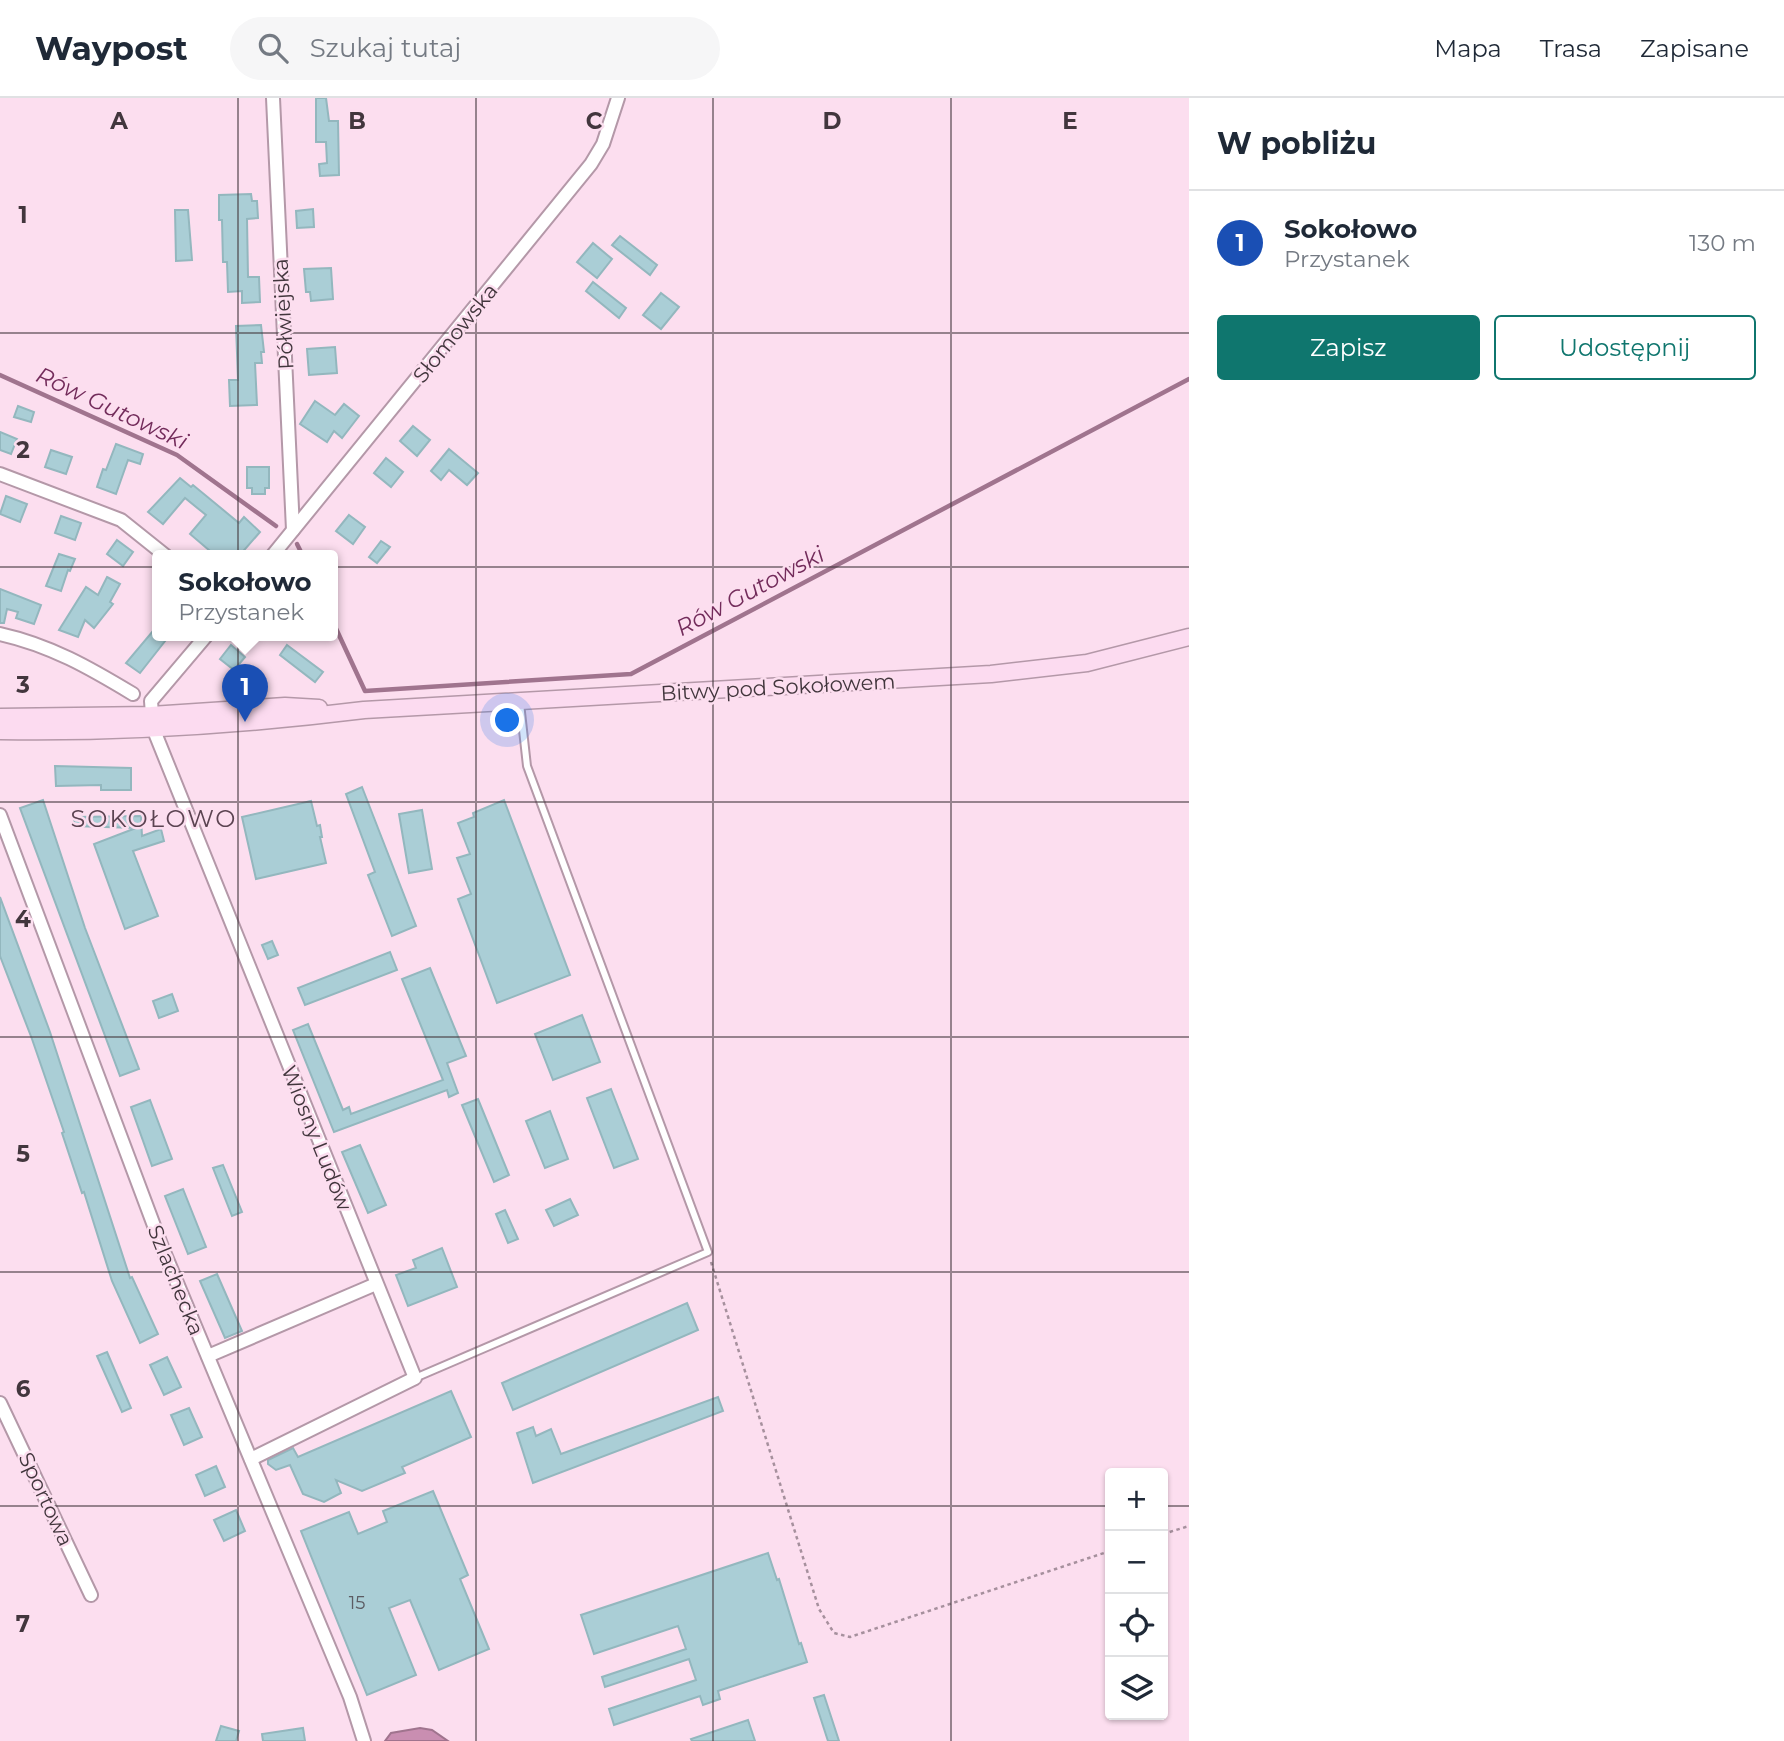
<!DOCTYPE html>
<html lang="pl">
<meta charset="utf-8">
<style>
:root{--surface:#fff;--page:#f6f6f7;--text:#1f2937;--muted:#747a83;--line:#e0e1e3;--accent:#0f766e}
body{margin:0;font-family:Montserrat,sans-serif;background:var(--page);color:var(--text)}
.controls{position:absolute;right:21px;bottom:21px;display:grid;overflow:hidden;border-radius:7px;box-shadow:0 2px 5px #0004}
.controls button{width:63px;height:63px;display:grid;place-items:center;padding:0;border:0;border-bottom:2px solid var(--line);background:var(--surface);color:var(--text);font:35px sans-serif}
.you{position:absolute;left:508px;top:623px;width:24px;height:24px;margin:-18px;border:5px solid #fff;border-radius:50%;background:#1a73e8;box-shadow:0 0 0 10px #1a73e833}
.badge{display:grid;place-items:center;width:46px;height:46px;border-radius:50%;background:var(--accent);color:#fff;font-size:23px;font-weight:700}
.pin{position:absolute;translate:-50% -58px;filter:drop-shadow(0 2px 4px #0008)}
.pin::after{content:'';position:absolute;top:37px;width:24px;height:21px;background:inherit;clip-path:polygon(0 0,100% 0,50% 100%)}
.popup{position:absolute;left:152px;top:452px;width:186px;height:91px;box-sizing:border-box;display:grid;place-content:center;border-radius:7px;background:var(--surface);filter:drop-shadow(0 2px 5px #0005);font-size:23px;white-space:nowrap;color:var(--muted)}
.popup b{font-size:26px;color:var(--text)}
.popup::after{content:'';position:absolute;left:50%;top:100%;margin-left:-14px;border:14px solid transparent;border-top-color:var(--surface)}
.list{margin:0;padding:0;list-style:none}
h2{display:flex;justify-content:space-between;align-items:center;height:91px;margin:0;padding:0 28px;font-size:30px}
h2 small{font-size:23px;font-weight:400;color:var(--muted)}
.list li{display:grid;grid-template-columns:46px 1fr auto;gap:21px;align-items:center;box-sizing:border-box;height:105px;padding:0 28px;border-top:2px solid var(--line)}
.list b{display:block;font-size:26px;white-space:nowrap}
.list p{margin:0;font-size:23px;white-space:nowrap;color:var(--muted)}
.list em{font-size:23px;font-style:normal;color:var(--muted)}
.actions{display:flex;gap:14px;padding:21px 28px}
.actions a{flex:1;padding:16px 0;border:2px solid var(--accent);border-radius:7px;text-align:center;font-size:24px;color:var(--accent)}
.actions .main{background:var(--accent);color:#fff}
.icon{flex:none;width:38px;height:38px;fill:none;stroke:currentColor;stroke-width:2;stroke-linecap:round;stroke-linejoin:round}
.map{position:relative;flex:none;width:1189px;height:1643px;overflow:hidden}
header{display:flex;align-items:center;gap:42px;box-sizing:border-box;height:98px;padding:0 35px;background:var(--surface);border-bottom:2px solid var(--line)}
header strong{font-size:33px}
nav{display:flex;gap:38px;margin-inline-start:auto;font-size:24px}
.search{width:490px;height:63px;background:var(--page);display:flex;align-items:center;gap:18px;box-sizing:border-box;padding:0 24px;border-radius:38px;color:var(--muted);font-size:26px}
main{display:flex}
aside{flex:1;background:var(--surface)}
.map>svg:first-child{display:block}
.water{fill:#c98eb1;stroke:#a0748e;stroke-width:2}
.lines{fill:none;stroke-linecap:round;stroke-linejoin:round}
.stream{stroke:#a0748e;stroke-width:4.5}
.building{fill:#aaced6;stroke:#93b7be;stroke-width:2}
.lane-casing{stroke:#b498a8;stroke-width:10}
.street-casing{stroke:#b498a8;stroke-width:16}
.secondary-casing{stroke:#b498a8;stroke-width:19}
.path{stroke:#a6909d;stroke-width:2.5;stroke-dasharray:3.5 3.5;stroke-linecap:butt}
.lane{stroke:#fff;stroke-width:6}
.street{stroke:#fff;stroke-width:12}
.secondary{stroke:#fcdbf0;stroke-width:16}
.grid{fill:none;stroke:#42363d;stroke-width:2;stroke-opacity:0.55}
.labels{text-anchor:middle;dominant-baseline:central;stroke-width:5;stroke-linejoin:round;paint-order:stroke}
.number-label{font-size:18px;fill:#5c5c63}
.street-label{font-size:21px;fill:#42363d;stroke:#fcdeef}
.water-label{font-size:23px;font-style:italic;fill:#732c5b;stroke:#fcdeef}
.quarter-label{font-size:24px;letter-spacing:2px;fill:#5b4351;stroke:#fcdeef}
.grid-label{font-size:23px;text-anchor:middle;font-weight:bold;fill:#42363d;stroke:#fcdeef;stroke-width:5;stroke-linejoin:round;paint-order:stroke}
</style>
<header>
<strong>Waypost</strong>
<div class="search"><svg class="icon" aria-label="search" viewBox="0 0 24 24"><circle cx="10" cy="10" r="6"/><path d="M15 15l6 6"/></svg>Szukaj tutaj</div>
<nav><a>Mapa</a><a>Trasa</a><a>Zapisane</a></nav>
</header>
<main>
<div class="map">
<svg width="1189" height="1643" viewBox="0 0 1189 1643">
<rect width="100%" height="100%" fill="#fcdeef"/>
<path class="water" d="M420,1630L432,1632L448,1643H385L391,1635Z"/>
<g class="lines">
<g class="stream">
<path d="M0,277L177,357L276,428"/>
<path d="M297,446L303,458"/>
<path d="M332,522L365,593L631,576L1189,281"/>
</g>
</g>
<g class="building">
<path d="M316,0H326L329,23H338L339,77L320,78L319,66L327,65L326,44H316Z"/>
<path d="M251,96L252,103H257L258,120L247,121L248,179H259L260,204L242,205V193L228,194L227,164H223L222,122H219V97Z"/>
<path d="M313,111L314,129L297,130L296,113Z"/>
<path d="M175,112H188L192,162L176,163Z"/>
<path d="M620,138L657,167L650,177L612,147Z"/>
<path d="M593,145L612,161L597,180L577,164Z"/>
<path d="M331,170L333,201L311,203L310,194H306L304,171Z"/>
<path d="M593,184L626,210L619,220L586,193Z"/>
<path d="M661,195L679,209L661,231L643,217Z"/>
<path d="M261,227L264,254H261L262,265H255L257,307L230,308L229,282H238L236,228Z"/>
<path d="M335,249L337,275L309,277L307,251Z"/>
<path d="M315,303L335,317L344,306L359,318L342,340L334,333L327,344L300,326Z"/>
<path d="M18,308L34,314L31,324L14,319Z"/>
<path d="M413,328L430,342L417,358L400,343Z"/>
<path d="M0,334L17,341L11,356L0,352Z"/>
<path d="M116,346L143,356L140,366L128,362L116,396L97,389L103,371L106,372Z"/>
<path d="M449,351L478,375L467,387L449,372L441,382L431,373Z"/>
<path d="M51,352L72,359L66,376L45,369Z"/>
<path d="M386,360L403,374L391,389L374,375Z"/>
<path d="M247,369H269V390H265V396H252V390H247Z"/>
<path d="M180,380L191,389L193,387L239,425L244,419L260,434L239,458H206L210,453L190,436L206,417L185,400L163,426L148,414Z"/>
<path d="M6,398L27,406L20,424L0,416Z"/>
<path d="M349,417L365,429L353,446L336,433Z"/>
<path d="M61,418L81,425L75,442L55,435Z"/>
<path d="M117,442L133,454L123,468L107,456Z"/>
<path d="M381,443L390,449L377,465L369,459Z"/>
<path d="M59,456L75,461L70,473L68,472L61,493L46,488Z"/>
<path d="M107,479L120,486L110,504L113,506L94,530L85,522L78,539L59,532L86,489L98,497Z"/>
<path d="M0,491L41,507L34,526L16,520L18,514L7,511L4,525H0Z"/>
<path d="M158,527V538H169L140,575L126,565Z"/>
<path d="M231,547L245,559L234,572L220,561Z"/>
<path d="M287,547L323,574L315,584L280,557Z"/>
<path d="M55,668L131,670V692H101V687L56,688Z"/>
<path d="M362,689L416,828L392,838L368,777L375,774L346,696Z"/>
<path d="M43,702L85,830L139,971L120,978L20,710Z"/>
<path d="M504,702L570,877L497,905L458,801L471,796L457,760L470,756L458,725L474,719L473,715Z"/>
<path d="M311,703L317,728L320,727L322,739H320L326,765L256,781L242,719Z"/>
<path d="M422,712L432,771L409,775L399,716Z"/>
<path d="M141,718L142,738L161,731L164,743L133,753L158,818L125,831L94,746L136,730L74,728V719Z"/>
<path d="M0,799L50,934L130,1180L132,1179L158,1236L140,1245L112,1183L84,1094L82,1095L62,1035L64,1034L32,941L0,858Z"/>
<path d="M272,843L278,857L268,861L262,847Z"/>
<path d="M390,854L397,872L305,907L298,890Z"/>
<path d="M430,870L466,958L447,965L458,995L449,999L447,992L334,1034L293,932L308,926L343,1012L349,1009L351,1016L443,982L402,881Z"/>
<path d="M172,896L178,913L159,920L153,903Z"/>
<path d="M582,917L600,964L553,982L535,936Z"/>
<path d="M611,991L638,1061L614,1070L587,1000Z"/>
<path d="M478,1001L509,1077L494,1084L462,1007Z"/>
<path d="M150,1002L172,1061L152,1068L131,1009Z"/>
<path d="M550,1013L568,1061L545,1070L526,1023Z"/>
<path d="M360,1047L386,1107L368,1115L342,1054Z"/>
<path d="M223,1067L242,1114L232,1118L213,1070Z"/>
<path d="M183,1091L206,1149L188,1156L165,1098Z"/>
<path d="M570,1101L578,1117L554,1128L546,1112Z"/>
<path d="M505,1112L518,1141L508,1145L496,1116Z"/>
<path d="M442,1150L457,1189L408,1208L396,1177L416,1170L413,1162Z"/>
<path d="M217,1176L242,1233L225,1240L200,1183Z"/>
<path d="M687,1205L698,1232L513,1312L502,1285Z"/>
<path d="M107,1254L131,1310L122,1314L97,1258Z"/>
<path d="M167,1259L181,1289L164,1297L150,1267Z"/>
<path d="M451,1293L471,1339L402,1369L405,1375L362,1393L336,1382L341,1395L324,1404L303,1396L290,1367L276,1372L268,1366V1362L293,1350L298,1359Z"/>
<path d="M718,1299L723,1313L533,1385L517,1335L533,1329L536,1338L551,1331L561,1356Z"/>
<path d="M189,1310L202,1339L184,1347L171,1317Z"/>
<path d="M216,1368L225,1389L205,1398L196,1377Z"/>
<path d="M433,1393L468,1477L460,1481L489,1551L439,1572L410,1502L389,1510L416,1577L367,1597L301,1433L349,1414L358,1436L387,1424L383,1413Z"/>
<path d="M236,1412L245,1433L224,1443L214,1422Z"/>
<path d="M768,1455L777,1482L779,1481L799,1546L801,1545L807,1564L718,1593L720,1601L703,1607L700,1598L614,1627L609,1611L696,1582L689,1561L605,1589L602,1579L686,1551L678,1528L594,1556L581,1517Z"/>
<path d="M824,1597L839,1643H828L814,1600Z"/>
<path d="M748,1622L755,1643H692L691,1641Z"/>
<path d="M221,1628L239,1633L236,1643H216Z"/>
<path d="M303,1630L305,1643H263L262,1636Z"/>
</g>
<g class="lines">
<defs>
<path id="lane" d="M415,1280L708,1154L527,668L520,605"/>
<g id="street">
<path d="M273,0L293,432"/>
<path d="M0,376L121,422L166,458"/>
<path d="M272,458L591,66L603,46L618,0"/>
<path d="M0,536C50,547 90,570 133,596"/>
<path d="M206,538L151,603L153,630L415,1280L251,1361"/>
<path d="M0,717L162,1149L350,1599L364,1643"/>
<path d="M208,1258L376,1186"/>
<path d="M0,1305L91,1497"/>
</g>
<g id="secondary">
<path d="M0,619L151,617L285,608L319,610"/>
<path d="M0,633C122,635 243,627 364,612L991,576L1087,565L1189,539"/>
</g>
</defs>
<use href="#lane" class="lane-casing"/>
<use href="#street" class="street-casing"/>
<use href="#secondary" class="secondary-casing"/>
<g class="path">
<path d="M711,1164L819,1511L834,1535L850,1539L1110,1453"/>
<path d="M1163,1436L1189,1428"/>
</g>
<use href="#lane" class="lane"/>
<use href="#street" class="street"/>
<use href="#secondary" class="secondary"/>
</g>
<path class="grid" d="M238,0V1643M476,0V1643M713,0V1643M951,0V1643M0,235H1189M0,469H1189M0,704H1189M0,939H1189M0,1174H1189M0,1408H1110M1163,1408H1189"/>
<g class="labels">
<g class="number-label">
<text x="357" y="1505">15</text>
</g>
<g class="street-label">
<text transform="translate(283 216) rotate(-93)">Półwiejska</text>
<text transform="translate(455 235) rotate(-51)">Słomowska</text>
<text transform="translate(778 589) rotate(-3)">Bitwy pod Sokołowem</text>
<text transform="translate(317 1040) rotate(68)">Wiosny Ludów</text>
<text transform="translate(176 1182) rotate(68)">Szlachecka</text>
<text transform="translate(46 1401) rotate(65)">Sportowa</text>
</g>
<g class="water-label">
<text transform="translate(112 310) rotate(25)">Rów Gutowski</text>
<text transform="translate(750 493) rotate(-28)">Rów Gutowski</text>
</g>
<g class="quarter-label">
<text x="154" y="720">SOKOŁOWO</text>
</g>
</g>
<g class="grid-label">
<text x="119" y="31">A</text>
<text x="357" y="31">B</text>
<text x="594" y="31">C</text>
<text x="832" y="31">D</text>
<text x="1070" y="31">E</text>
<text x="23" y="125">1</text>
<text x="23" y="360">2</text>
<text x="23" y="595">3</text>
<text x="23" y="829">4</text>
<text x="23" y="1064">5</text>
<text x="23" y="1299">6</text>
<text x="23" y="1534">7</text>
</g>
</svg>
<div class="controls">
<button>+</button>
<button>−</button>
<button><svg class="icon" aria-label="locate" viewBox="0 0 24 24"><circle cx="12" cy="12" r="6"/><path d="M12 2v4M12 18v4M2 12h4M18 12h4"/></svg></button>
<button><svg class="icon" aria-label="layers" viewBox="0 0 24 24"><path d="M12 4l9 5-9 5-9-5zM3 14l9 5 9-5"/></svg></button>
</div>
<div class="you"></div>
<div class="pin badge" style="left:245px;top:624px;background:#1a4fb4">1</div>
<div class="popup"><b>Sokołowo</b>Przystanek</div>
</div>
<aside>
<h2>W pobliżu<small></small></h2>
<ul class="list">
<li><span class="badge" style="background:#1a4fb4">1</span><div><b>Sokołowo</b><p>Przystanek</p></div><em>130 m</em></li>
</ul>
<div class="actions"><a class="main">Zapisz</a><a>Udostępnij</a></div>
</aside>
</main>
